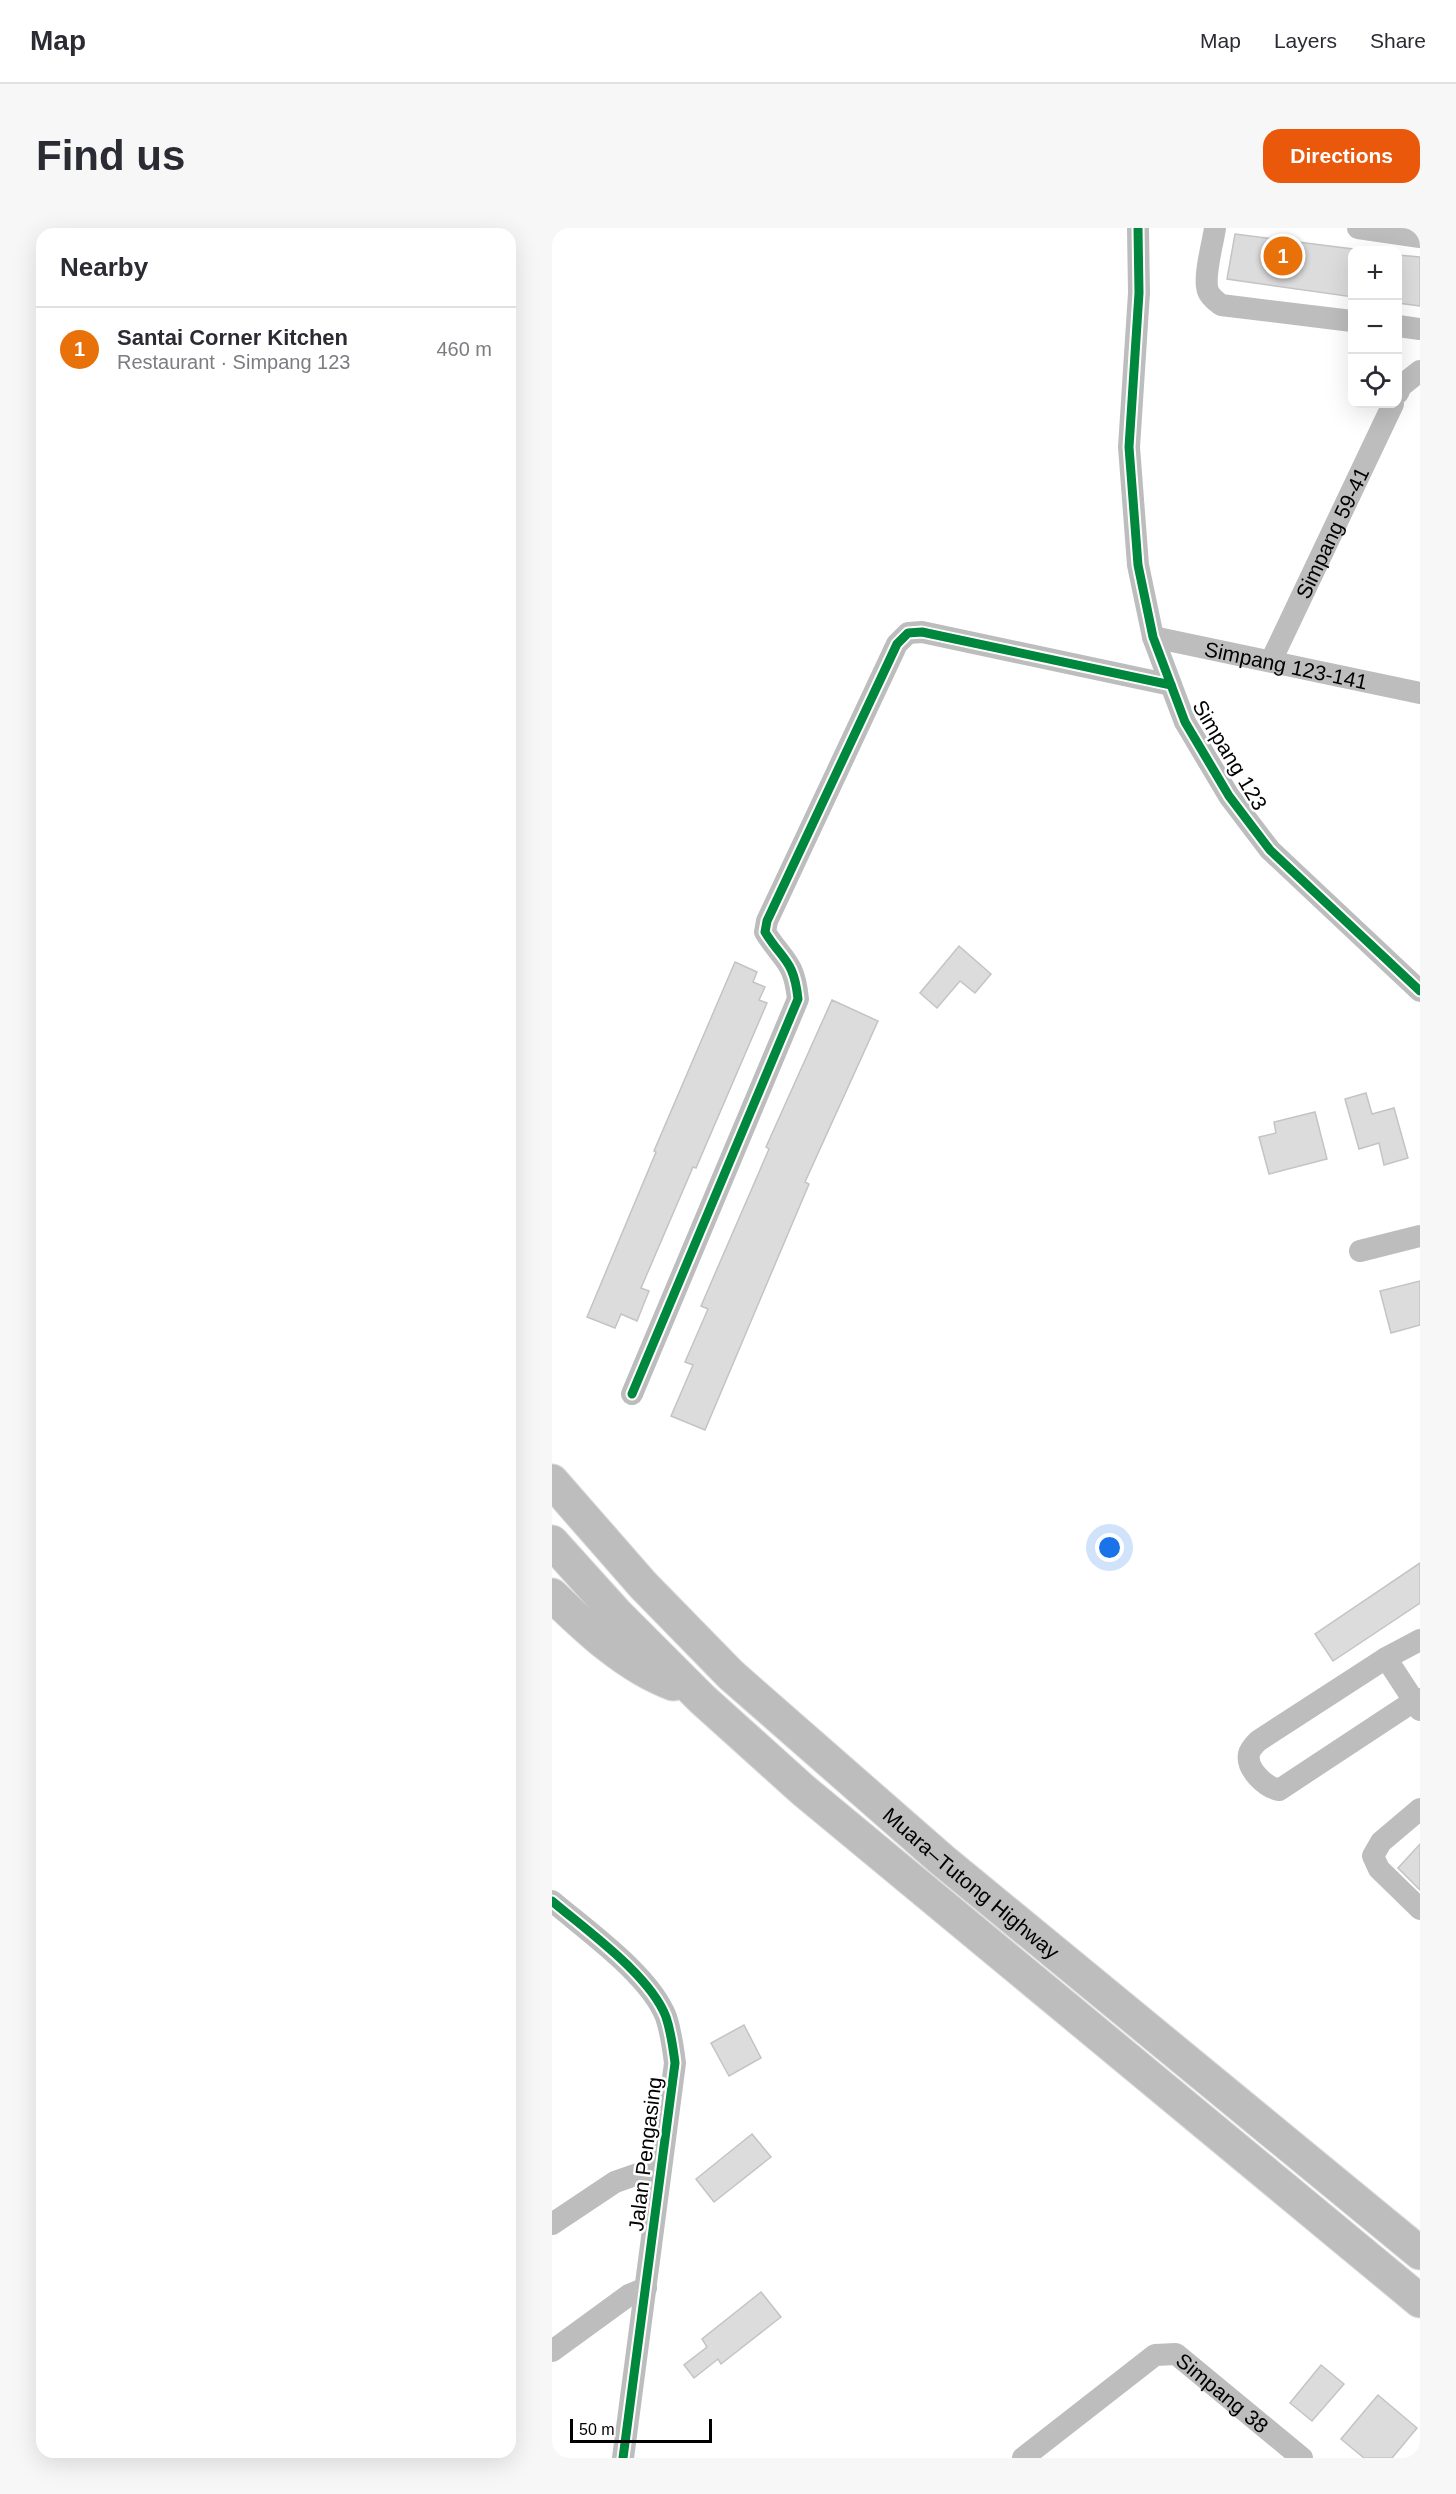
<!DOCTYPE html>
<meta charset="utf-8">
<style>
:root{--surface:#fff;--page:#f7f7f7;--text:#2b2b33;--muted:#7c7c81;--line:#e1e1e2;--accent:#ea580c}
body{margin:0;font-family:Arial,sans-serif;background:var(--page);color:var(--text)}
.controls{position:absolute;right:18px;top:18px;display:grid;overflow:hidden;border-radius:12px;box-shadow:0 6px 24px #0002}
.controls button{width:54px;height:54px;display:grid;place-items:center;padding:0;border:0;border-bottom:2px solid var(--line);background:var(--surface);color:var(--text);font:30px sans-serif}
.scale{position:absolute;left:18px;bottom:15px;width:142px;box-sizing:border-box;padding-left:6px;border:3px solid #000;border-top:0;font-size:16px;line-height:21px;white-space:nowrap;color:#000;-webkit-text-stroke:4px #fff;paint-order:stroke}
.you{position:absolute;left:558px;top:1320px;width:21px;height:21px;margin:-15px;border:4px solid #fff;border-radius:50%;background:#1a73e8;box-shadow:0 0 0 9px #1a73e833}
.badge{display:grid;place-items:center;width:39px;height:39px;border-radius:50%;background:var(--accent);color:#fff;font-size:20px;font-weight:700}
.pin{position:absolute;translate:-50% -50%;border:3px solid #fff;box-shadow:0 2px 6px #0006}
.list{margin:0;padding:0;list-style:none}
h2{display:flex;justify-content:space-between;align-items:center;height:78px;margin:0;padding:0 24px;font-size:26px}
h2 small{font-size:20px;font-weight:400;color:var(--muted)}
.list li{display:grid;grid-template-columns:39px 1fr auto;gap:18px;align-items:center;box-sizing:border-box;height:84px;padding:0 24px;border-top:2px solid var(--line)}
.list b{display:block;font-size:22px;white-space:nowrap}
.list p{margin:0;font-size:20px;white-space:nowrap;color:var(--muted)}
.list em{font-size:20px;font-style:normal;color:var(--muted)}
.icon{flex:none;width:33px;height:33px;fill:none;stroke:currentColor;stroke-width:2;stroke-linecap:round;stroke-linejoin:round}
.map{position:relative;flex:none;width:868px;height:2230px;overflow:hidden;border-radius:18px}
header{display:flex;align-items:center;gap:36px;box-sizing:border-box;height:84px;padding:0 30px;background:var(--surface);border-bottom:2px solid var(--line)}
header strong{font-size:28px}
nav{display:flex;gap:33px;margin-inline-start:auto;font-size:21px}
.intro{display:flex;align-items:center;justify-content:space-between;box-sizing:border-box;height:144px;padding:0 36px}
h1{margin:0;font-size:42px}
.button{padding:15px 27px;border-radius:18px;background:var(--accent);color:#fff;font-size:21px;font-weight:700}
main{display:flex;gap:36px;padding:0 36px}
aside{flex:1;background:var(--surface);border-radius:18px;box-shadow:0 6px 24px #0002}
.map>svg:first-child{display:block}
.building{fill:#dcdcdc;stroke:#c4c4c4;stroke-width:1.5}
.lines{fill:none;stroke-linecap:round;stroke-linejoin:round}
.highway-casing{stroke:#dbdbdb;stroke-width:35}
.minor{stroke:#bdbdbd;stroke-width:22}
.highway{stroke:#bdbdbd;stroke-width:33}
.cycleway-casing{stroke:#fff;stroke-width:13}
.cycleway{stroke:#00873e;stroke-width:9}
.labels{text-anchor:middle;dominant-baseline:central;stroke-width:5;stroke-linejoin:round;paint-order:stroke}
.street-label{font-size:21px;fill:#000;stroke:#fff}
</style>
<header>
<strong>Map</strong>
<nav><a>Map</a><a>Layers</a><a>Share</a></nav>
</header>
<div class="intro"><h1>Find us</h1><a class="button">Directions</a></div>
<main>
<aside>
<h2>Nearby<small></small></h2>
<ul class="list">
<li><span class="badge" style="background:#e8710a">1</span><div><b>Santai Corner Kitchen</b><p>Restaurant · Simpang 123</p></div><em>460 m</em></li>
</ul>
</aside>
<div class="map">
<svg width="868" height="2230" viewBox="0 0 868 2230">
<rect width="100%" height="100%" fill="#fff"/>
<g class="building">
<path d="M683,6L801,21V69L675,51Z"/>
<path d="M846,27L868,29V78L846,75Z"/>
<path d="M407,718L439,746L423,765L408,753L385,780L368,765Z"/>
<path d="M183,734L205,744L201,754L213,759L207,772L215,775L144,940L141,939L89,1060L97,1063L85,1093L69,1086L63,1100L35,1089L104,924L102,923Z"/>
<path d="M280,772L326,793L253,954L257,956L153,1202L119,1188L141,1137L133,1134L156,1081L149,1078L217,921L214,919Z"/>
<path d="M814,865L820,886L842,880L856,930L832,937L827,915L807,921L793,871Z"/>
<path d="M763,884L775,931L717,946L707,909L724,905L722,894Z"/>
<path d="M868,1053V1097L839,1105L828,1063Z"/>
<path d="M868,1335V1375L781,1433L763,1406Z"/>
<path d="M868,1616V1662L846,1640Z"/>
<path d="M192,1797L209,1830L177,1848L159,1815Z"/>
<path d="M200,1906L219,1929L162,1974L144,1951Z"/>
<path d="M209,2064L229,2089L169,2136L166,2131L142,2150L132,2137L155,2119L150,2111Z"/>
<path d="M769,2137L792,2156L760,2193L738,2175Z"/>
<path d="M826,2167L865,2200L840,2230H812L789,2211Z"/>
</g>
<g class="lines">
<defs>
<g id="highway">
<path id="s4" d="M0,1253L91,1357L179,1447L389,1631L868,2025"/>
<path d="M0,1314L65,1386L150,1471L251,1562L868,2073"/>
<path d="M0,1367C35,1401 75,1439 121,1456"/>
</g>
</defs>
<use href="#highway" class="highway-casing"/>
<g class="minor">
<path d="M586,0L587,65L577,219L586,337L601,409L633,494L677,568L718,622L868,763"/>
<path d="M663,0C661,15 651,49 656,63C658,69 664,73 669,77L800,93"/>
<path d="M806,0L868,9"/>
<path d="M846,98L868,101"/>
<path d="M846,165L849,158L868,143"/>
<path id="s1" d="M601,409L868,465"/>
<path id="s2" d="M719,433L841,176"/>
<path d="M808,1023L868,1008"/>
<path d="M80,1166L246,771C242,732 231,733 213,704L215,693L345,416L356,405L370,404L619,457"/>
<path d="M834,1430L868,1412"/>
<path d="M868,1471L862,1473L727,1562C713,1559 694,1541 697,1526C698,1521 702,1517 706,1513L834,1430L868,1482"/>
<path d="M868,1581L829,1614L821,1628L827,1641L868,1681"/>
<path d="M0,1673C34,1702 98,1747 114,1789C119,1804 121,1819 123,1835L71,2230"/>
<path d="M0,1996L63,1954L86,1946L108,1947"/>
<path d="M0,2123L77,2067L94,2060"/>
<path id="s3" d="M471,2230L603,2127L624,2126L750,2230"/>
</g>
<use href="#highway" class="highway"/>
<defs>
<g id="cycleway">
<path d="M586,0L587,65L577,219L586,337L601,409L633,494L677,568L718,622L868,763"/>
<path d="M80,1166L246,771C242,732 231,733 213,704L215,693L345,416L356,405L370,404L619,457"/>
<path d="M0,1673C34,1702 98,1747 114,1789C119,1804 121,1819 123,1835L71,2230"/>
</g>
</defs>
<use href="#cycleway" class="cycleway-casing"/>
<use href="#cycleway" class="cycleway"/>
</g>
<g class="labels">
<g class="street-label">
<text stroke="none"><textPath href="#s2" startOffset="142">Simpang 59-41</textPath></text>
<text stroke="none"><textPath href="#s1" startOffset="136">Simpang 123-141</textPath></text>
<text transform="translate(678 527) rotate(59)">Simpang 123</text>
<text stroke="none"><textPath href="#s4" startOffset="582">Muara–Tutong Highway</textPath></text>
<text transform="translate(93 1926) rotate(-83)">Jalan Pengasing</text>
<text stroke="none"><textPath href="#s3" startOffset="249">Simpang 38</textPath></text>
</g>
</g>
</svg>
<div class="controls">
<button>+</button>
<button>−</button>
<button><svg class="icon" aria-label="locate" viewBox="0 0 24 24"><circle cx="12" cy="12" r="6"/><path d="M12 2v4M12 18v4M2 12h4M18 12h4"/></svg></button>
</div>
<div class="scale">50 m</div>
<div class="you"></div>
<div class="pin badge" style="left:731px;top:28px;background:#e8710a">1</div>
</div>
</main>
